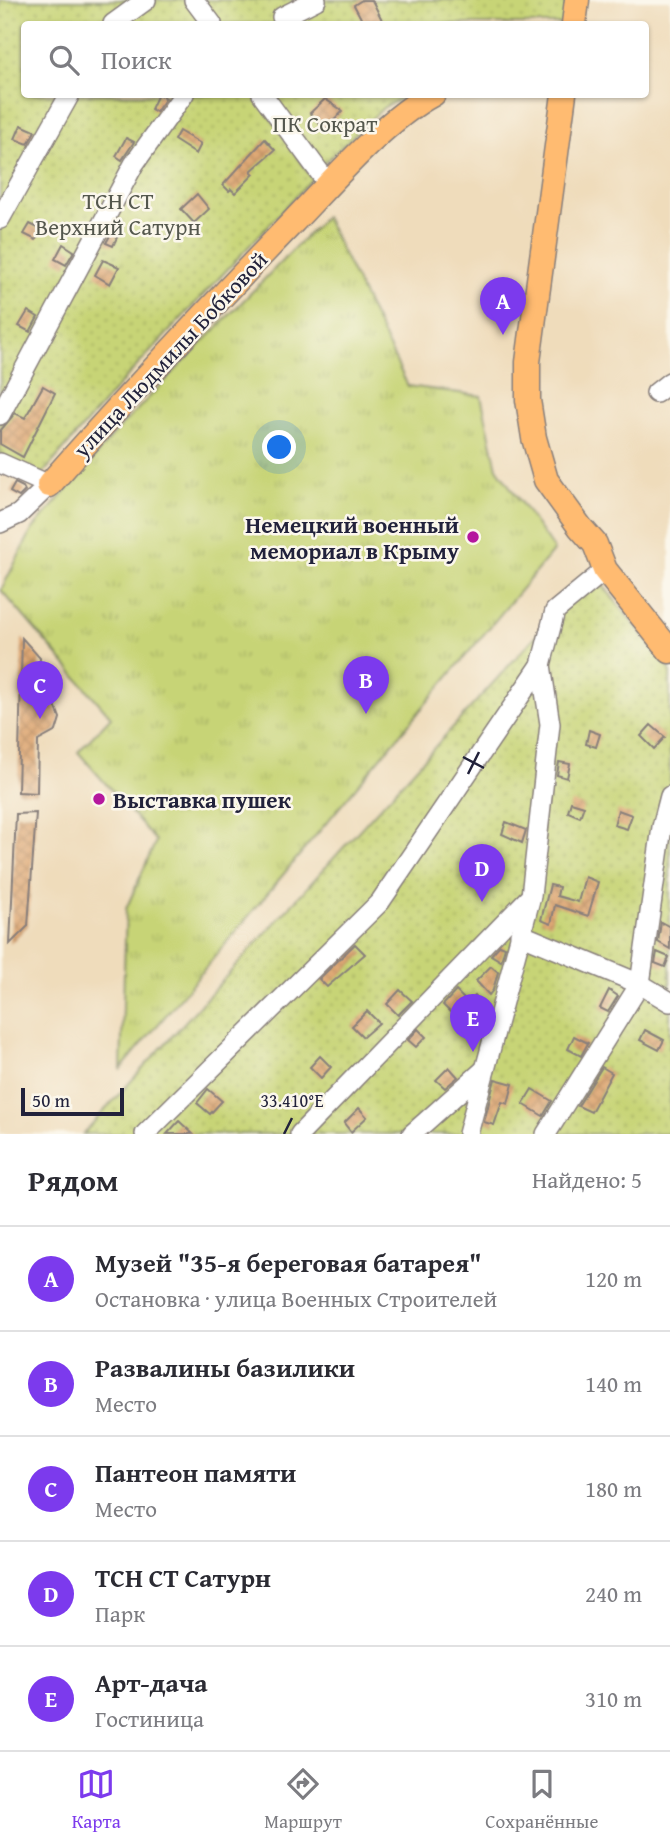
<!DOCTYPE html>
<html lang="ru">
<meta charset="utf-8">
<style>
:root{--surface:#fff;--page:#f2f2f3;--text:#2b2b33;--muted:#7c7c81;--line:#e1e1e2;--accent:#7c3aed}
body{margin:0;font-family:"Gentium Book Plus",serif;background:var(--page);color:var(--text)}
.scale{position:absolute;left:21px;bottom:18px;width:103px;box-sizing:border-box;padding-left:7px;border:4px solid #22223b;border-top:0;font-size:19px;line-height:24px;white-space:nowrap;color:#22223b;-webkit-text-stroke:5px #fbf7ec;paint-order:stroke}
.you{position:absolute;left:280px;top:448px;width:24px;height:24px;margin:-18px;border:5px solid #fff;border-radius:50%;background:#1a73e8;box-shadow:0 0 0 10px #1a73e833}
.badge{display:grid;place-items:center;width:46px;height:46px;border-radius:50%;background:var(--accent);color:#fff;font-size:23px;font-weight:700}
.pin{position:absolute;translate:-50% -58px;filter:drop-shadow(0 2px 4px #0008)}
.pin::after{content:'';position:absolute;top:37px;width:24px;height:21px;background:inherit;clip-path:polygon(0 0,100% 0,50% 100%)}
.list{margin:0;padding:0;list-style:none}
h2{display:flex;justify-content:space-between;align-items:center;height:91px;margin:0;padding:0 28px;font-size:30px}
h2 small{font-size:23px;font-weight:400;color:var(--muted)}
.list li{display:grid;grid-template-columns:46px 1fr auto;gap:21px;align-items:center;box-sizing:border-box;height:105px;padding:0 28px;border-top:2px solid var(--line)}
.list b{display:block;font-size:26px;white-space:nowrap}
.list p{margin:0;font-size:23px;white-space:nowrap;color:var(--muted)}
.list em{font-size:23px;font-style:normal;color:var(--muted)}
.icon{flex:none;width:38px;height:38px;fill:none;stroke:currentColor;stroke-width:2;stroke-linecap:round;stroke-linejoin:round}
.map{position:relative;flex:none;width:670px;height:1134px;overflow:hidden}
.search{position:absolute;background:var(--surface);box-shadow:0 2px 5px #0004;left:21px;right:21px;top:21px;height:77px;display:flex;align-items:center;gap:18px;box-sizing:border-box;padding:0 24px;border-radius:7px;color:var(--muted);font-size:26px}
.sheet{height:616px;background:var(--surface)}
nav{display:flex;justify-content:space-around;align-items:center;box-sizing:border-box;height:98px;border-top:2px solid var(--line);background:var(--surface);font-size:19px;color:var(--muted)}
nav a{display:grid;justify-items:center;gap:4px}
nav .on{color:var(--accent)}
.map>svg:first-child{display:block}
.grass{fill:url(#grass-tufts);stroke:#747b58;stroke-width:2}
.park{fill:url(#park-dots);stroke:#747b58;stroke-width:2}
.building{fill:url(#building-cross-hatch)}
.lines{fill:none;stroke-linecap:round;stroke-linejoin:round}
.minor-casing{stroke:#887f7b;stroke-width:22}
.major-casing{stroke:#887f7b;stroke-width:27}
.minor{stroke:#fff;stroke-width:19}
.major{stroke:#ffbb71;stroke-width:24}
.ticks{fill:none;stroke:#22223b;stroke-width:2.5}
.poi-dot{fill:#b5179e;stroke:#fbf7ec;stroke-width:2.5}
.labels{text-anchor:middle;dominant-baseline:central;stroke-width:5;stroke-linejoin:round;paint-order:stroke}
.park-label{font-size:23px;fill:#54574d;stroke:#fbf7ec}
.street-label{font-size:23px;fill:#22223b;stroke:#fbf7ec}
.poi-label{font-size:23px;font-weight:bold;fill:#22223b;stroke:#fbf7ec;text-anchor:end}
.ticks-label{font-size:18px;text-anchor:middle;fill:#22223b;stroke:#fbf7ec;stroke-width:5;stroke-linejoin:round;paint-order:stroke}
</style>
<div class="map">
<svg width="670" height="1134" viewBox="0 0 670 1134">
<defs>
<pattern id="grass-tufts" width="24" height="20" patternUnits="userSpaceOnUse" patternTransform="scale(1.75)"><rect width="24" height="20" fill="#c7d476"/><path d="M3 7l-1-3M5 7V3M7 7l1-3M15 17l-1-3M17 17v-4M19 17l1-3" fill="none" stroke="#abb667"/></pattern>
<pattern id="park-dots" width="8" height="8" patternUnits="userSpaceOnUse" patternTransform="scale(1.75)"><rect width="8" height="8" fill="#c7d476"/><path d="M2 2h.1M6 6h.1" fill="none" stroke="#abb667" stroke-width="1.8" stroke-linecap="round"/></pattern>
<pattern id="building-cross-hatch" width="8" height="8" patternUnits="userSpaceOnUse" patternTransform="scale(1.75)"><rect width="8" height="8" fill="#dea874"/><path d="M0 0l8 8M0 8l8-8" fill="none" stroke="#be9065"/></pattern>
</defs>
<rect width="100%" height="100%" fill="#fbf7ec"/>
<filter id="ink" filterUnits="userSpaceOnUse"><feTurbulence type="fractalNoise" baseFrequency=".0143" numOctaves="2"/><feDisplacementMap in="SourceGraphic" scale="14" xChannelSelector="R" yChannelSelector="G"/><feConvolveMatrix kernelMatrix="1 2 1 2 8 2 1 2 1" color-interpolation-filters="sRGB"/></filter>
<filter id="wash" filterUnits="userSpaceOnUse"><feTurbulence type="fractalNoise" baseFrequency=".00686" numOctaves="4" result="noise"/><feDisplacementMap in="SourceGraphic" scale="28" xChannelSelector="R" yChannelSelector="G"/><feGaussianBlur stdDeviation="1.57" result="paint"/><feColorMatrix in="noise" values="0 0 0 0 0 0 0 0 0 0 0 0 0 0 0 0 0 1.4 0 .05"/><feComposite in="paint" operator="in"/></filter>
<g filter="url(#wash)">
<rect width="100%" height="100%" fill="#efdcbb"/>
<path class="grass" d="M325,217L408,386L481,396L497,468L554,550L121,1069L126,909L156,841L78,752L111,717L1,590L32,530L122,425Z"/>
<g class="park">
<path d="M0,0H191L208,24H24V94L255,95L312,179L119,385L41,476L0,455Z"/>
<path d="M203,0H567L563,24H221Z"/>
<path d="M270,95H408L384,107L320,167Z"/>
<path d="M593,573L670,669V1134H83Z"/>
</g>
<g id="blocks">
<g class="building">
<path d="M362,0H372L384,24H364L354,5Z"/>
<path d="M158,94L166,98L156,112L151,109Z"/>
<path d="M325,99L343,111L325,130L310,113Z"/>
<path d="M21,125L35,131L28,144L15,139Z"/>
<path d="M179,131L201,144L196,154L174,140Z"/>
<path d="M126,138L134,142L122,160L116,156Z"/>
<path d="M265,139L275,150L251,171L254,174L235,193L231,189L229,191L223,185Z"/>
<path d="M197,194L209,209L194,223L181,209Z"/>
<path d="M30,224L42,230L36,240L24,234Z"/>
<path d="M113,230L119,233L113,246L106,243Z"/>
<path d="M63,244L74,251L66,265L55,259Z"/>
<path d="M103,260L119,267L110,284L95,275Z"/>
<path d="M28,311L38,317L30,332L19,326Z"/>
<path d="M43,386L55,393L23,457L0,444V431L15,413L25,418Z"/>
<path d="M15,483L23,487L25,491L19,497L10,492Z"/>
<path d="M22,638L40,658L38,696L55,705L60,718L56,731L38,741L37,793L18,792Z"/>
<path d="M651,725L665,737L654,749L641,736Z"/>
<path d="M589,730L600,734L596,747L586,744Z"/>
<path d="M559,762L570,764L567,778L557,775Z"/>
<path d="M571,802L584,806L580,817L568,812Z"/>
<path d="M618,810L632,815L627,829L614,825Z"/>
<path d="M36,813L28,926L10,944L16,814Z"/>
<path d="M506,822L526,830L522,843L502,834Z"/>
<path d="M585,877L598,882L588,916L555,905L551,924L541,920L550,885L559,887L557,896L578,902Z"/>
<path d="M661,922L670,927V949L658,942Z"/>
<path d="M355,944L365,954L327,987L319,979Z"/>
<path d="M500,945L505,947L501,961L491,955Z"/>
<path d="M657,952L669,957L665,967L655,963Z"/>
<path d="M491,966L498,972L493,990L489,995L476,981Z"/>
<path d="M400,990L412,1001L398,1015L387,1004Z"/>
<path d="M609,990L618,996L608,1012L600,1008Z"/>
<path d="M456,991L466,1001L453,1015L443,1005Z"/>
<path d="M475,996L488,1010L483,1023L465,1006Z"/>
<path d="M367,1011L379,1023L363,1037L352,1026Z"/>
<path d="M418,1029L426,1037L416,1047L408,1040Z"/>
<path d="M645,1030L664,1040L659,1050L640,1040Z"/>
<path d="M574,1036L588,1043L581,1056L568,1049Z"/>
<path d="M320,1056L331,1067L321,1078L310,1067Z"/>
<path d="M449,1067L458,1077L445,1088L436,1080Z"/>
<path d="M602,1067L612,1073L591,1112L578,1106Z"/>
<path d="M495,1079L513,1084L508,1104L502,1102L494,1125L484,1122Z"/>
<path d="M208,1089L222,1101L210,1114L197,1103Z"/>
<path d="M532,1089L552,1101L543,1116L523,1104Z"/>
<path d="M359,1108L367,1117L351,1132L344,1123Z"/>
<path d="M179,1121L193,1134H167Z"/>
</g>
</g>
</g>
<g filter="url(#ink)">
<use href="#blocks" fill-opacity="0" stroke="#887f7b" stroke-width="2"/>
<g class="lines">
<defs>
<g id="minor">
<path d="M194,0L212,24"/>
<path d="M282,17L316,0"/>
<path d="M113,24L146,0"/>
<path d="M262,94L329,185"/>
<path d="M0,219L70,94"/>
<path d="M656,393L670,382"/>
<path d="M0,415L134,164L184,94"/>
<path d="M0,463L49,485L19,514L0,523"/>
<path d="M520,934L640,984L670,1002"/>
<path d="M145,1134L380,902L541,665L555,611L605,570"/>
<path d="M300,1134L528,899"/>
<path d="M412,1134L485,1069"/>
<path d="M468,1134L531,896L550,724L541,665"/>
<path d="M546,1134L640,984L662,827L670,796"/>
</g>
<g id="major">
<path d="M574,24L577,0"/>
<path d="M564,94L528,362V400L534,438L546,480L580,527L595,544L605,570L670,651"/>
<path d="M49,485C128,395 209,309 292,223C331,183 384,120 433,94"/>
</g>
</defs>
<use href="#minor" class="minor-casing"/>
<use href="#major" class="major-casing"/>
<use href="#minor" class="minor"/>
<use href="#major" class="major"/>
</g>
</g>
<path class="ticks" d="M463,757L484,768M468,774L479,752M284,1134L292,1118"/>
<g class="poi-dot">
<circle cx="473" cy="537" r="7"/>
<circle cx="99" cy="799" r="7"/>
</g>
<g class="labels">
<g class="park-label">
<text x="325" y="123">ПК Сократ</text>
<text x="118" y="200">ТСН СТ<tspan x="118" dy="26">Верхний Сатурн</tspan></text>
</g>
<g class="street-label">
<text transform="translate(170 354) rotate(-47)">улица Людмилы Бобковой</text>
</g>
<g class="poi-label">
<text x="459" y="524">Немецкий военный<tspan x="459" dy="26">мемориал в Крыму</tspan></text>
<text x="113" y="799" text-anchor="start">Выставка пушек</text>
</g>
</g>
<g class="ticks-label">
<text x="292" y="1107">33.410°E</text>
</g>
</svg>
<div class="scale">50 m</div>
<div class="you"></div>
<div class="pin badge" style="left:503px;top:335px">A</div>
<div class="pin badge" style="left:366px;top:714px">B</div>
<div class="pin badge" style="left:40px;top:719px">C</div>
<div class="pin badge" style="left:482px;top:902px">D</div>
<div class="pin badge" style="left:473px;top:1052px">E</div>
<div class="search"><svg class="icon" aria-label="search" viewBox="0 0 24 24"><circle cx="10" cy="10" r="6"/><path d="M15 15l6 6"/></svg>Поиск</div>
</div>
<section class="sheet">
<h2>Рядом<small>Найдено: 5</small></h2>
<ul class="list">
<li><span class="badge">A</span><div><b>Музей &quot;35-я береговая батарея&quot;</b><p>Остановка · улица Военных Строителей</p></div><em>120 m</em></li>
<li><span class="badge">B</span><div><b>Развалины базилики</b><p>Место</p></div><em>140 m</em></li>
<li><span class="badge">C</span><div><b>Пантеон памяти</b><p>Место</p></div><em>180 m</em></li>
<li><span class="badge">D</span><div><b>ТСН СТ Сатурн</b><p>Парк</p></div><em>240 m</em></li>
<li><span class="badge">E</span><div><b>Арт-дача</b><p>Гостиница</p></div><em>310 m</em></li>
</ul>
</section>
<nav>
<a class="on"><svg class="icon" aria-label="map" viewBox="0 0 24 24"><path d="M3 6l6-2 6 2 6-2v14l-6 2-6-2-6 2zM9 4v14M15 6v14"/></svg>Карта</a>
<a><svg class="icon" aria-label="directions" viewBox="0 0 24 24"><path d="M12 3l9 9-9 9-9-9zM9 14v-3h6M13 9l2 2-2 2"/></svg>Маршрут</a>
<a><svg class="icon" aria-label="saved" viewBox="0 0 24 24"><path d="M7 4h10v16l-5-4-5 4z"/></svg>Сохранённые</a>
</nav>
